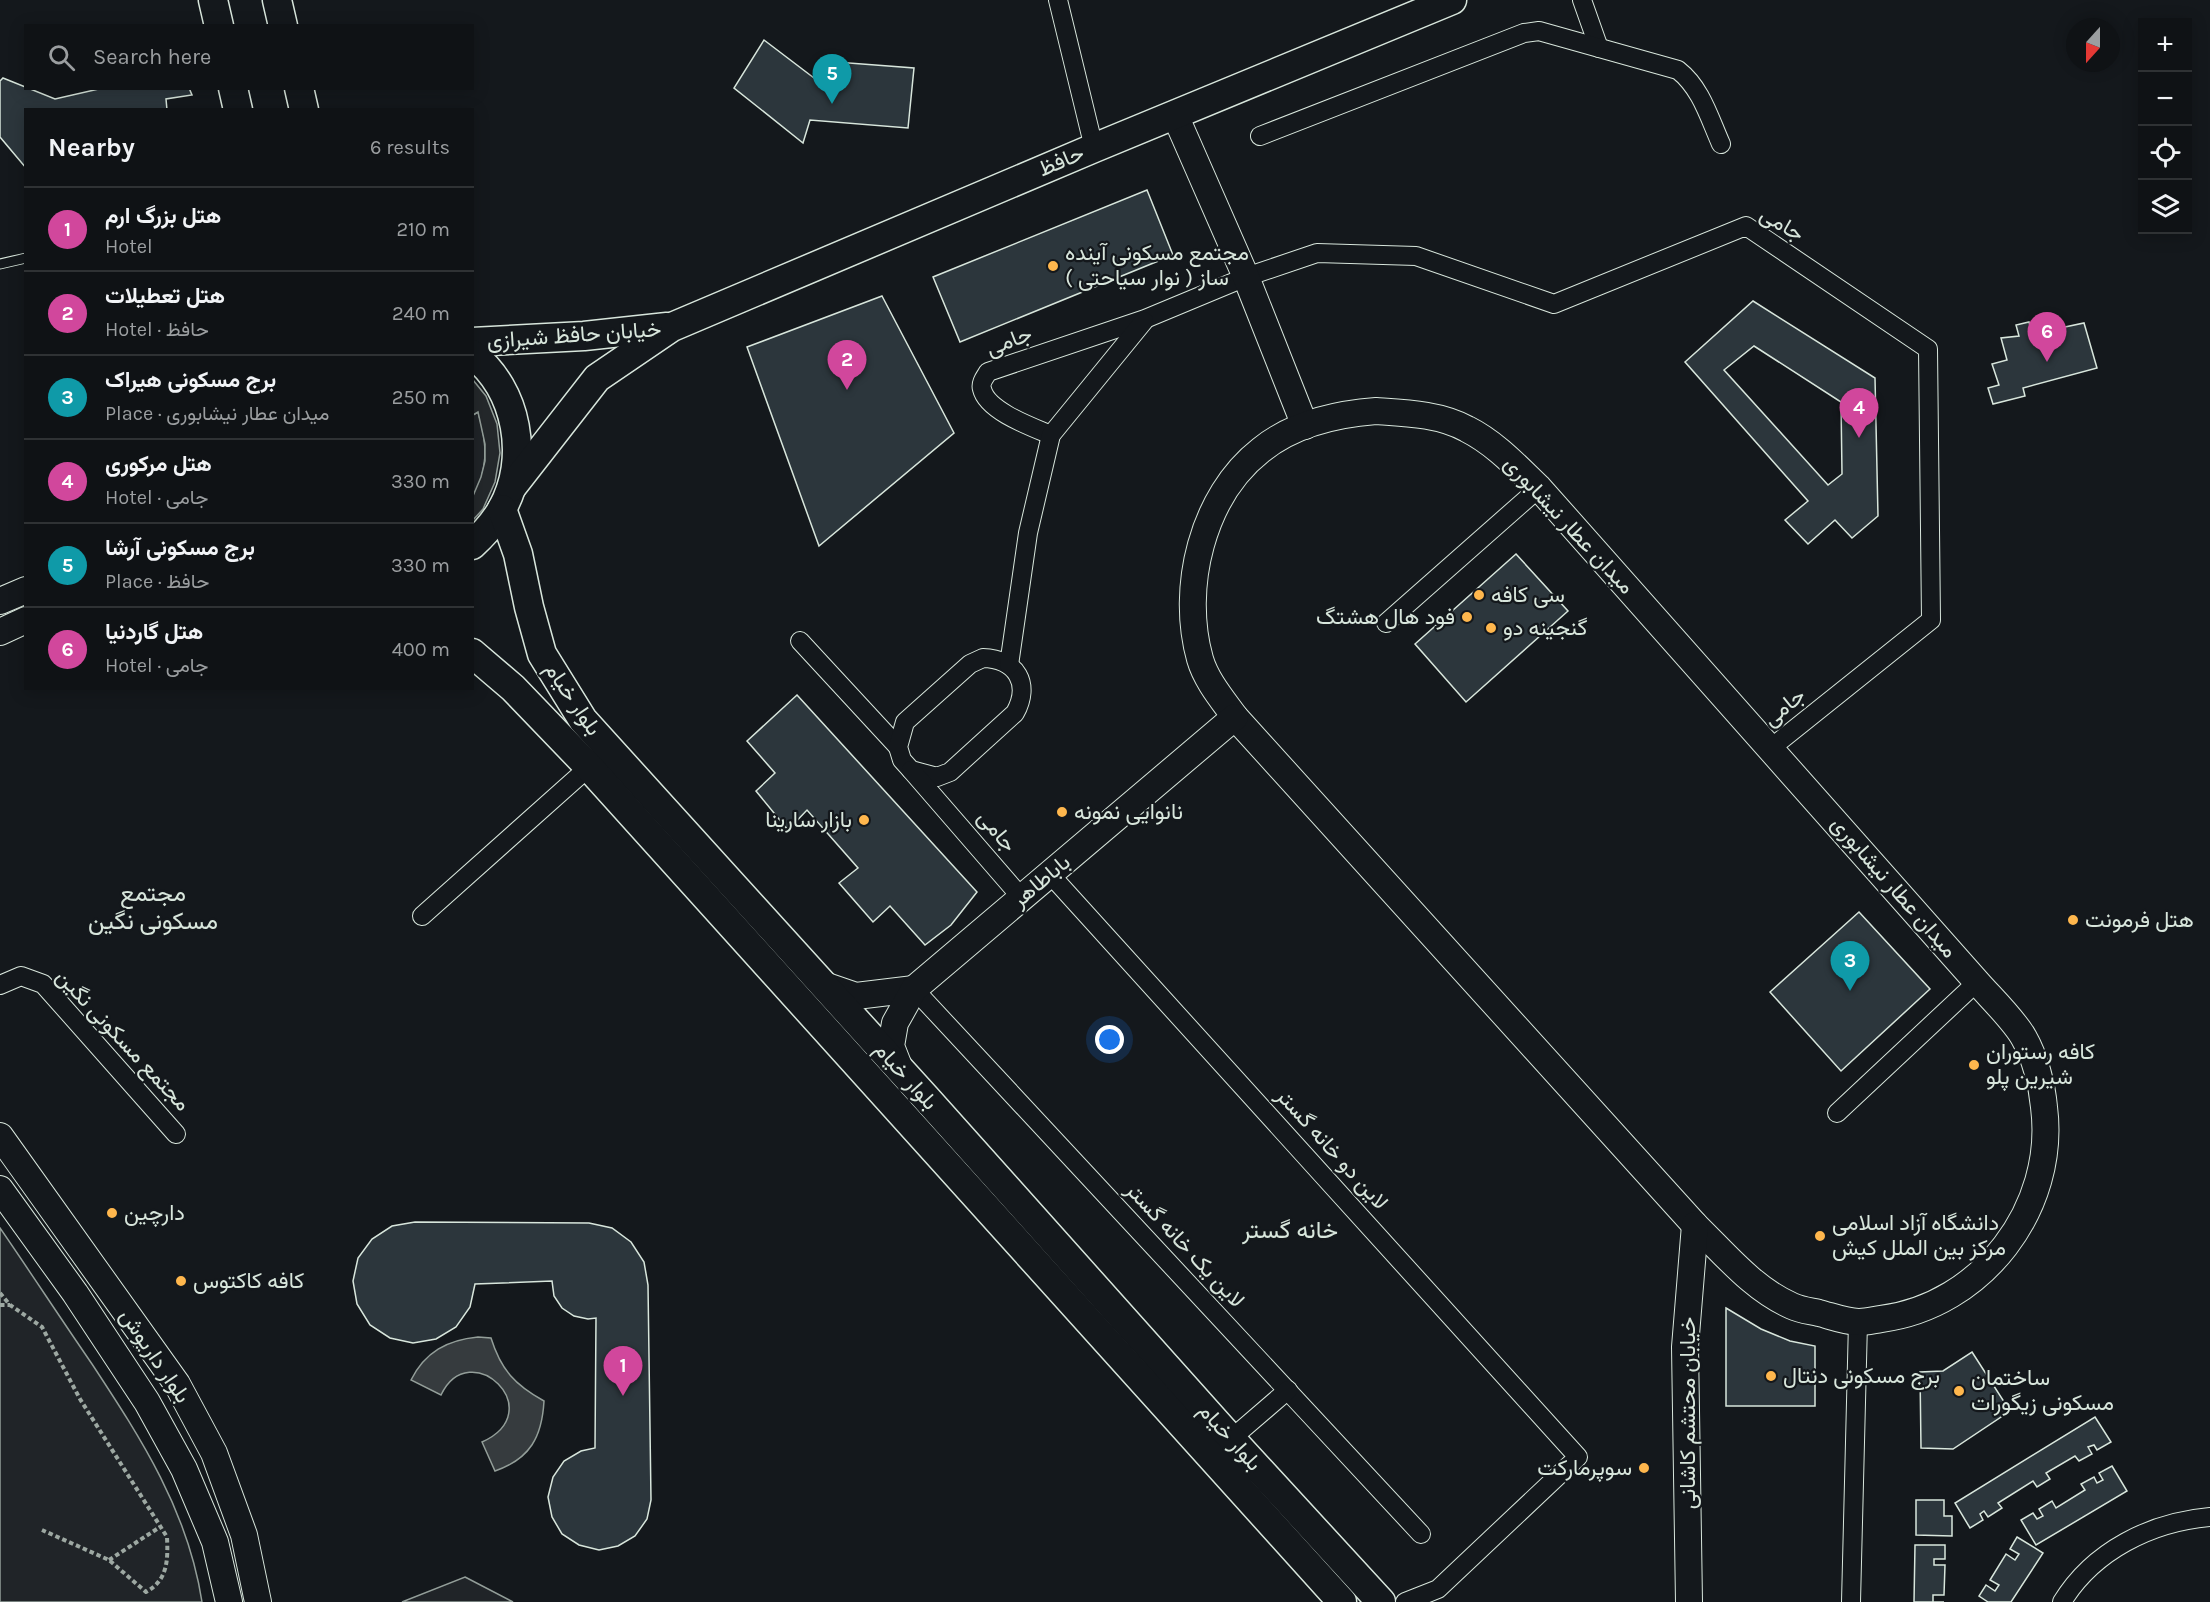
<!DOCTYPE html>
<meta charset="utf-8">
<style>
:root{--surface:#0f1215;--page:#1d2022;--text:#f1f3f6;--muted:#9b9ea0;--line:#2f3234;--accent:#0f766e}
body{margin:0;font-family:Karla,Vazirmatn,sans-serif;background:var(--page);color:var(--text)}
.controls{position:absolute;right:18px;top:18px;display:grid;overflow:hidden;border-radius:0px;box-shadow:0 3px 15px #0003}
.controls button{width:54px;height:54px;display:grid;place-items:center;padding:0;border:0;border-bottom:2px solid var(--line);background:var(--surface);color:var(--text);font:30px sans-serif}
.compass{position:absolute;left:2066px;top:18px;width:54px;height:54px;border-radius:50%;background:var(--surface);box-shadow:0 3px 15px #0003;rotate:201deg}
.you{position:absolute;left:1110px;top:1040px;width:21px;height:21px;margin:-15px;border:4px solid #fff;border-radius:50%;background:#1a73e8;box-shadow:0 0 0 9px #1a73e833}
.badge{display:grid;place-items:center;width:39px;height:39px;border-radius:50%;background:var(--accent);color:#fff;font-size:20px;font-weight:700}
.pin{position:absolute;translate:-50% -50px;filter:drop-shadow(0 2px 3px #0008)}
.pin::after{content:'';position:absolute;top:32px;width:21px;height:18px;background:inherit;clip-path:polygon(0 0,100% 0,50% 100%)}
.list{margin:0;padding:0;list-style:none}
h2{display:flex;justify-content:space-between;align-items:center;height:78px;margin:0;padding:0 24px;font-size:26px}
h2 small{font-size:20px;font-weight:400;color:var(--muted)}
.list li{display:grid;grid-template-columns:39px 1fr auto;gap:18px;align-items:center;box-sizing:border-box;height:84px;padding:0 24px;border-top:2px solid var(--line)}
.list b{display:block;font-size:22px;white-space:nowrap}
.list p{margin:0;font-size:20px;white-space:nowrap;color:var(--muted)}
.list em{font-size:20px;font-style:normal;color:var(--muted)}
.icon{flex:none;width:33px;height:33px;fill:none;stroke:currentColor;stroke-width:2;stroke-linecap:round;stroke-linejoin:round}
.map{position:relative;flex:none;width:2210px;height:1602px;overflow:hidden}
.search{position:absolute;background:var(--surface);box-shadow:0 3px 15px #0003;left:24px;top:24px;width:450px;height:66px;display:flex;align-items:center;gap:15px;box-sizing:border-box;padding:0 21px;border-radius:0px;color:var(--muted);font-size:22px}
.panel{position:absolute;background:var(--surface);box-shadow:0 3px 15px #0003;left:24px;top:108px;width:450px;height:582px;border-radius:0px}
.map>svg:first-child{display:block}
.green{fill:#202428;stroke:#939e99;stroke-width:1.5}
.parking{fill:#24282b;stroke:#939e99;stroke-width:1.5}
.water{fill:#363b3e;stroke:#939e99;stroke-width:1.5}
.building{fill:#2c363c;stroke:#d8e6dc;stroke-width:1.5;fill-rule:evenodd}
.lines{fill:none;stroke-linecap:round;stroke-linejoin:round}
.lane-casing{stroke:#d8e6dc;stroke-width:11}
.street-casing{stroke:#d8e6dc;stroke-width:20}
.secondary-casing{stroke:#d8e6dc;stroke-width:28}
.primary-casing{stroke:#d8e6dc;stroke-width:31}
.path{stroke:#9da8a2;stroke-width:4;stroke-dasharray:4.5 3;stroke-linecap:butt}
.lane{stroke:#14181c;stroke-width:9}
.street{stroke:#14181c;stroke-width:18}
.secondary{stroke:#14181c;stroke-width:26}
.primary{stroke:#14181c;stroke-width:28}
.poi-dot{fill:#ffb74d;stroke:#14181c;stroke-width:2}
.labels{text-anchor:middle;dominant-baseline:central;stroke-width:4.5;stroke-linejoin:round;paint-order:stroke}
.street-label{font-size:22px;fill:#d8e6dc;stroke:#14181c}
.poi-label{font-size:22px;fill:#d8e6dc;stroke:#14181c;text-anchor:start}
.neighbourhood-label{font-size:24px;fill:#d8e6dc;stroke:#14181c}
</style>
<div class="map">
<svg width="2210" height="1602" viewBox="0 0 2210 1602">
<rect width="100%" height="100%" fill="#14181c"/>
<g class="green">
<path d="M478,412C487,440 489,470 473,496V415Z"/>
<path d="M0,1228C31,1273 61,1319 92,1364C142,1440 188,1511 202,1602H0Z"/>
<path d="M465,1577L513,1602H402Z"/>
</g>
<path class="parking" d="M473,380L486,396L497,424L500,453L495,482L483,509L473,520V496L481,477L485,461V444L478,412L473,415Z"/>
<path class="water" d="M478,1337L491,1338C501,1370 515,1385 544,1401C542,1437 530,1459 495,1471L482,1442C551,1411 470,1334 441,1395L411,1380C425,1352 447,1340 478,1337Z"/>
<g class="building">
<path d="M764,40L818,81L823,61L914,68L908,128L810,120L803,143L734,88Z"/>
<path d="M3,78L55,99L103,88H189L192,95L166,99L167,110H26V168L0,137V81Z"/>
<path d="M1147,190L1173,255L960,342L933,277Z"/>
<path d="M882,296L954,433L819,546L747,347Z"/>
<path d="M1753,301L1875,378L1878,516L1852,538L1835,520L1808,544L1785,520L1808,501L1685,362ZM1754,346L1841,402L1842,474L1828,485L1724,370Z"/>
<path d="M2029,322L2032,334L2084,323L2097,368L2023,388L2025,396L1993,404L1988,388L1999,385L1992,364L2007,360L2001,338L2019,336L2016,325Z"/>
<path d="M1516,554L1568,611L1466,702L1415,644Z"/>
<path d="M797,695L977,892L951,925L925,945L890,906L873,922L839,883L858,868L807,810L788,830L756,791L775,773L747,741Z"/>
<path d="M1859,912L1930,989L1841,1071L1770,992Z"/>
<path d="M415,1222L589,1223L612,1228L631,1242L644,1262L648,1285L651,1500L647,1519L635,1536L618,1546L599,1550L579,1545L562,1534L552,1517L548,1497L553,1477L564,1461L581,1451L595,1448L596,1318L588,1319L574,1316L562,1308L554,1296L552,1281L475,1284L470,1307L456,1327L436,1339L413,1343L390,1338L370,1325L357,1304L353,1281L358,1258L372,1239L392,1226Z"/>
<path d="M1726,1308L1761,1329L1790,1341L1815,1346V1406H1726Z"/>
<path d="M1972,1352L2010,1411L1953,1449L1921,1448L1920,1372L1943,1371Z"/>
<path d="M2095,1417L2111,1442L2097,1450L2094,1445L2088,1447L2092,1454L2079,1461L2075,1456L2046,1473L2050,1479L2037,1487L2033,1481L1998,1503L2002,1508L1988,1517L1984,1511L1980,1514L1983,1520L1970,1528L1955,1503Z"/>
<path d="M2112,1466L2127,1491L2036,1545L2021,1520L2033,1513L2037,1519L2043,1516L2039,1509L2052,1501L2056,1508L2085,1490L2081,1484L2094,1477L2097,1483L2103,1480L2099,1473Z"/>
<path d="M1916,1500H1944V1516H1952V1536L1916,1535Z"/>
<path d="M2017,1537L2043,1553L2011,1602H1988L1979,1596L1986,1585L1995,1591L1999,1585L1990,1580L2006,1554L2015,1560L2019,1554L2010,1549Z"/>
<path d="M1915,1545H1945V1559H1934V1565H1945L1944,1595H1933V1602H1944H1914Z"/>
</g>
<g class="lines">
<defs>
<path id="lane" d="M0,264L26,258"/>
<g id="street">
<path d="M1058,0L1094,148"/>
<path d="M1582,0L1599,48"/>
<path d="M1260,136L1524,33L1539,31L1678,70C1701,88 1709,117 1721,144"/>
<path d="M1051,435C1032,427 987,411 982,389C980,383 985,377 988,372L1145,319L1246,277L1317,253L1416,256L1554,304L1746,226L1928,349L1931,620L1771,748"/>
<path d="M1386,623L1539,488"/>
<path d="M800,641L898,747"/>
<path d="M983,658C1017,659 1031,684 1015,713L950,772L937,777L911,770L902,760L898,747L905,722L970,664Z"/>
<path d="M1009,665L1028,533L1051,435L1144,321"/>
<path d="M911,770L1021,897"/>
<path d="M1049,873L1578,1457L1438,1589L1405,1602"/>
<path d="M422,916L589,767"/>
<path d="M0,985L21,976L43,984L176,1134"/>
<path d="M914,989L1421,1534"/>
<path d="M1837,1113L1977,982"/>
<path d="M1231,1439L1288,1390"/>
<path d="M1851,1602L1858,1322"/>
<path d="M2062,1602C2093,1551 2151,1522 2210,1517"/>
</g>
<g id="secondary">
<path d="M1175,115L1246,277L1305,426"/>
<path d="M1376,411C1406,413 1440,414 1467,429C1495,443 1517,467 1539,488L1977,982C1990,997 2015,1021 2024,1038C2035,1057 2042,1085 2044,1107C2057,1208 1982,1306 1881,1319C1874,1320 1866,1322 1859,1322C1846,1322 1831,1316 1819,1313C1810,1311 1800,1310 1792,1306C1753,1289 1725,1254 1695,1225L1235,717C1222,699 1206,680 1200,659C1180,588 1202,496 1261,450C1293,424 1336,414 1376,411Z"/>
<path d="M0,601L26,590"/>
<path d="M0,632L26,620"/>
<path d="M824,985L856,996L914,989"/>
<path d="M900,1069L891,1046L895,1023L914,989L1235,717"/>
<path d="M0,1136L177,1384L214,1453L244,1535L258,1602"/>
<path d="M0,1189L75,1293L147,1402L184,1469L215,1542L229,1602"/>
<path d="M1689,1602L1685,1347L1695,1225"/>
</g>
<g id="primary">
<path d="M213,0L219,26"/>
<path d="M277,0L283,26"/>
<path d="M233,88L238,110"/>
<path d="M299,88L304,110"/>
<path d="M472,342L584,336L667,327"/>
<path d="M472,354C518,390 530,459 502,509C494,523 484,534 472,545"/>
<path d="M512,487L597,378L672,327L1094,148L1452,0"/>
<path d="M502,509L518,554L529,607L542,654L583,720L926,1098L1223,1430L1381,1602"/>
<path d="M472,653L513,688L589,767L1342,1602"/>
</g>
</defs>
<use href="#lane" class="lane-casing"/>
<use href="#street" class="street-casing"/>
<use href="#secondary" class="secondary-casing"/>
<use href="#primary" class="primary-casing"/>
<g class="path">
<path d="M0,1293L10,1305L42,1327L80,1399L167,1537C168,1560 168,1580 146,1592L109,1560L42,1530"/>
<path d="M0,1305H10"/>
<path d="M109,1560L160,1527"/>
</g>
<use href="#lane" class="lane"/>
<use href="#street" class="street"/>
<use href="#secondary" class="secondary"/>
<use href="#primary" class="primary"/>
</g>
<g class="poi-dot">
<circle cx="1053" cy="266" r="6"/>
<circle cx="1479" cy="595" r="6"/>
<circle cx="1467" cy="617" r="6"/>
<circle cx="1491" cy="628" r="6"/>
<circle cx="1062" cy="812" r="6"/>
<circle cx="864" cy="820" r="6"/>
<circle cx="2073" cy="920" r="6"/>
<circle cx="1974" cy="1065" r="6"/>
<circle cx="112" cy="1213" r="6"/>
<circle cx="1820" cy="1236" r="6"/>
<circle cx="181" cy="1281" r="6"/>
<circle cx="1771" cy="1376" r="6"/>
<circle cx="1959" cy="1391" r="6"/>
<circle cx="1644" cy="1468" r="6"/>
</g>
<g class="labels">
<g class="street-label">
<text transform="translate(1061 161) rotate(-23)">حافظ</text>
<text transform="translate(1782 224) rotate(30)">جامی</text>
<text transform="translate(574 335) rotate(-4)">خیابان حافظ شیرازی</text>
<text transform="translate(1009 341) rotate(-21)">جامی</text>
<text transform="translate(1569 525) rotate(47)">میدان عطار نیشابوری</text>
<text transform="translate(573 699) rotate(56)">بلوار خیام</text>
<text transform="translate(1784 707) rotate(-39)">جامی</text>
<text transform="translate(997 831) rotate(50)">جامی</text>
<text transform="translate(1041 881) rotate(-40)">باباطاهر</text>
<text transform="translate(1894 887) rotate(49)">میدان عطار نیشابوری</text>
<text transform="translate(123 1040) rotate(47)">مجتمع مسکونی نگین</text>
<text transform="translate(906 1076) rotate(48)">بلوار خیام</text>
<text transform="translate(1332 1149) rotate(48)">لاین دو خانه گستر</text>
<text transform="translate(1185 1245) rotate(47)">لاین یک خانه گستر</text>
<text transform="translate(155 1356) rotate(56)">بلوار داریوش</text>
<text transform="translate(1688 1413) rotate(-90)">خیابان محتشم کاشانی</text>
<text transform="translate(1230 1437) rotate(48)">بلوار خیام</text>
</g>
<g class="poi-label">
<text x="1065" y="253">مجتمع مسکونی آینده<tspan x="1065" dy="25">ساز ( نوار سیاحتی )</tspan></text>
<text x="1491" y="595">سی کافه</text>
<text x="1455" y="617" text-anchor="end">فود هال هشتگ</text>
<text x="1503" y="628">گنجینه دو</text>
<text x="1074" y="812">نانوایی نمونه</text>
<text x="852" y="820" text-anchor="end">بازار سارینا</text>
<text x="2085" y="920">هتل فرمونت</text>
<text x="1986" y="1052">کافه رستوران<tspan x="1986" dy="25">شیرین پلو</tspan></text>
<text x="124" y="1213">دارچین</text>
<text x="1832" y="1223">دانشگاه آزاد اسلامی<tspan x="1832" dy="25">مرکز بین الملل کیش</tspan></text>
<text x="193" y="1281">کافه کاکتوس</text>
<text x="1783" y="1376">برج مسکونی دنتال</text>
<text x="1971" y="1378">ساختمان<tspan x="1971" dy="25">مسکونی زیگورات</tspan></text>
<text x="1632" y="1468" text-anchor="end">سوپرمارکت</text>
</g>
<g class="neighbourhood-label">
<text x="153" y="893">مجتمع<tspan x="153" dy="28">مسکونی نگین</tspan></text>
<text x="1290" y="1230">خانه گستر</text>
</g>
</g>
</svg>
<div class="controls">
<button>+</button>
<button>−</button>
<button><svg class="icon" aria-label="locate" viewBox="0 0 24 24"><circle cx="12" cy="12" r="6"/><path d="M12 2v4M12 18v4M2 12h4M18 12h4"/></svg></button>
<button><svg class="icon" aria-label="layers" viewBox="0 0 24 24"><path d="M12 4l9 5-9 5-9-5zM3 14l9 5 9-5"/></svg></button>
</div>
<svg class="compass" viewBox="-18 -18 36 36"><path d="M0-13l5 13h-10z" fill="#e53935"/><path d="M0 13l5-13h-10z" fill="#9b9ea0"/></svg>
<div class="you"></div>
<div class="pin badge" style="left:623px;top:1396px;background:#d1479c">1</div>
<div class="pin badge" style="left:847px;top:390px;background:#d1479c">2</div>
<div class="pin badge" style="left:1850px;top:991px;background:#0f9aa8">3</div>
<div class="pin badge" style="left:1859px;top:438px;background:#d1479c">4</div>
<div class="pin badge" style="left:832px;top:104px;background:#0f9aa8">5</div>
<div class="pin badge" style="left:2047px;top:362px;background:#d1479c">6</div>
<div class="search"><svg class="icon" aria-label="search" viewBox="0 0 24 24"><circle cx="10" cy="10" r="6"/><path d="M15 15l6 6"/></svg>Search here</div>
<section class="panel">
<h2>Nearby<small>6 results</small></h2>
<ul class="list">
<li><span class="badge" style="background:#d1479c">1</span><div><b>هتل بزرگ ارم</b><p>Hotel</p></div><em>210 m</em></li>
<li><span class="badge" style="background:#d1479c">2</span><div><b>هتل تعطیلات</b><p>Hotel · حافظ</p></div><em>240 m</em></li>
<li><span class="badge" style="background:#0f9aa8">3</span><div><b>برج مسکونی هیراک</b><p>Place · میدان عطار نیشابوری</p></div><em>250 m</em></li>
<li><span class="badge" style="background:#d1479c">4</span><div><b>هتل مرکوری</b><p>Hotel · جامی</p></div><em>330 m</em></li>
<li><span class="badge" style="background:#0f9aa8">5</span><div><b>برج مسکونی آرشا</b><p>Place · حافظ</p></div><em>330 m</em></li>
<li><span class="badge" style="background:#d1479c">6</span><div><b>هتل گاردنیا</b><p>Hotel · جامی</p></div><em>400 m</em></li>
</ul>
</section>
</div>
